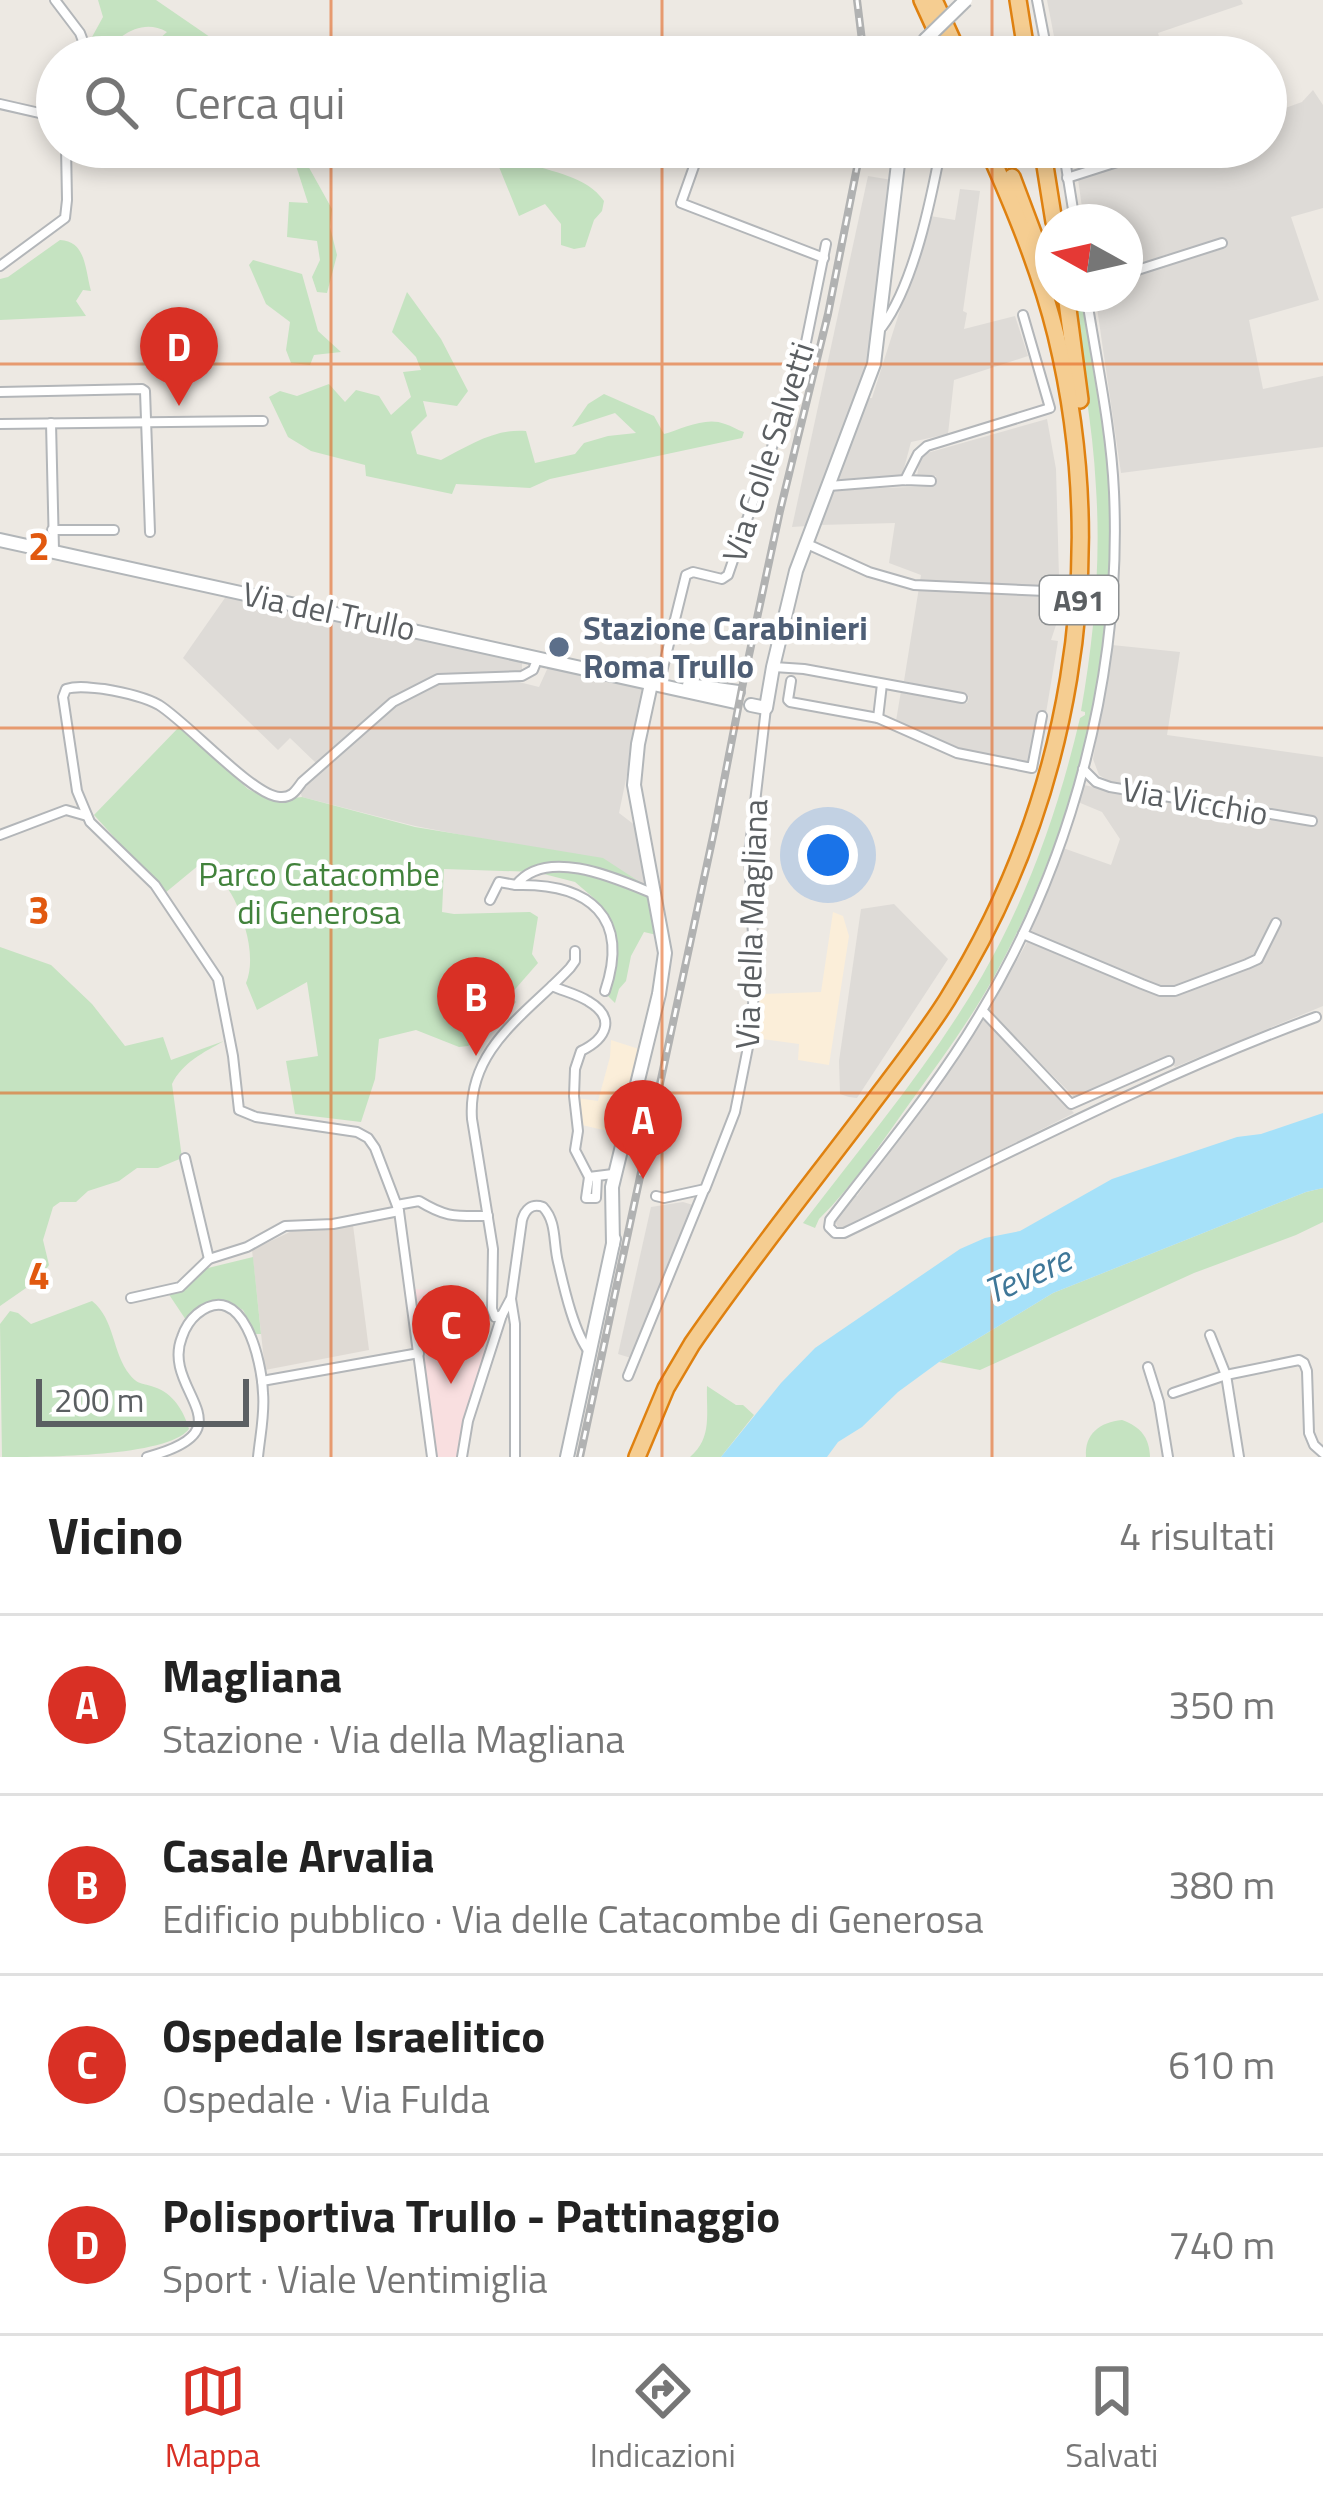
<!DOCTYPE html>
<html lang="it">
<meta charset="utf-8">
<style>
:root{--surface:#fff;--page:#f6f6f6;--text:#222;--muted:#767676;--line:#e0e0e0;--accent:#d93025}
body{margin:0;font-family:"Titillium Web",sans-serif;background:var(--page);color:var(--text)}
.compass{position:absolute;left:1035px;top:204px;width:108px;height:108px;border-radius:50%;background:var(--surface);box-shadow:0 6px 18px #0003;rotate:278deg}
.scale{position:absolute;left:36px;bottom:30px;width:213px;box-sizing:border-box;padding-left:12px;border:6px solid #5b5f62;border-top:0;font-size:33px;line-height:42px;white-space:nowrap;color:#5b5f62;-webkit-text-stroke:9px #fff;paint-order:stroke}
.you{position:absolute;left:828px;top:855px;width:42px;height:42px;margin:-30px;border:9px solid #fff;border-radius:50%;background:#1a73e8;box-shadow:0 0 0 18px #1a73e833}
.badge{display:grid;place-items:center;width:78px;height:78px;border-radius:50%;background:var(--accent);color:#fff;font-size:39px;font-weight:700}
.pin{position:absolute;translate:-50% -99px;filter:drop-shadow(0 3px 6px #0008)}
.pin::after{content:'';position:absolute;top:63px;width:42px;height:36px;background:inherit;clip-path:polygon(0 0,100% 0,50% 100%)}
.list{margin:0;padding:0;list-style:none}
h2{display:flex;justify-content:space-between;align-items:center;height:156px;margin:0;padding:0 48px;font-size:51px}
h2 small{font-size:39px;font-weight:400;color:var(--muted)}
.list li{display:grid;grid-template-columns:78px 1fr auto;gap:36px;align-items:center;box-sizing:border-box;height:180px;padding:0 48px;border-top:3px solid var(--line)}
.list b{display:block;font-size:45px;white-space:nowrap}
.list p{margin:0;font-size:39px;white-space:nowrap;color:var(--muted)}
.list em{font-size:39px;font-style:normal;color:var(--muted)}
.icon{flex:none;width:66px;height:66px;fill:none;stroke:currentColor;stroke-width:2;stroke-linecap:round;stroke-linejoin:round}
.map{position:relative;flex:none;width:1323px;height:1457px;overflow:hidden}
.search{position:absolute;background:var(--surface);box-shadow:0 6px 18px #0003;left:36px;right:36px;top:36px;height:132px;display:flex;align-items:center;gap:30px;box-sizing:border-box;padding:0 42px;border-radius:66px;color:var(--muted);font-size:45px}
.sheet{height:876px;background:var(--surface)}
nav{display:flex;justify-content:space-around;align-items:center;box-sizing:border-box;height:168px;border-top:3px solid var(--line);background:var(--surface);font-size:33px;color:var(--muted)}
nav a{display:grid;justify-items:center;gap:6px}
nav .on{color:var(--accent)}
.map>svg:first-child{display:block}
.commercial{fill:#fbeed9}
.industrial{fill:#dedbd7}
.education{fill:#dfdad4}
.medical{fill:#f9dfe0}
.green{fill:#c5e3c1}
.water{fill:#a6e1f9}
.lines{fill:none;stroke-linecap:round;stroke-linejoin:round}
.street-casing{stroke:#b3b6b9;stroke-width:12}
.secondary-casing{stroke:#b2b6b9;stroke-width:16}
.highway-casing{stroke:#df8110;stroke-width:20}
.street{stroke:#fff;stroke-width:8}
.secondary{stroke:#fff;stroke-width:12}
.highway{stroke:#f5cd91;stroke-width:15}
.rail-casing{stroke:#b1b2b2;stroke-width:8}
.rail{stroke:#fff;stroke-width:3;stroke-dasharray:9;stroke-linecap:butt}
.secondary-bridge-casing{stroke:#b2b6b9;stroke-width:16;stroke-linecap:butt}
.secondary-bridge{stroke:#fff;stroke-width:12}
.grid{fill:none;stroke:#e15910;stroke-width:3;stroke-opacity:0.55}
.service-dot{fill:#5c6f8a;stroke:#fff;stroke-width:4.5}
.labels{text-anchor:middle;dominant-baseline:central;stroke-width:9;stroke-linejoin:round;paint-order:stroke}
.shield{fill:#fff;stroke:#8c8f91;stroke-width:3}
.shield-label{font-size:30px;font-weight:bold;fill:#5b5f62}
.street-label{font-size:33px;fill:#5b5f62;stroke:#fff}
.service-label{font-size:33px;font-weight:bold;fill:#4e5e75;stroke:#fff;text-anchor:start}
.park-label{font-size:33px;fill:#41823b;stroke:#fff}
.water-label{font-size:36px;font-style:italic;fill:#3f7798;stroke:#fff}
.grid-label{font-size:39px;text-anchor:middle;font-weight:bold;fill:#e15910;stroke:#fff;stroke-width:9;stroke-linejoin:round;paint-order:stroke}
</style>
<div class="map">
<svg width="1323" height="1457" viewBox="0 0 1323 1457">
<rect width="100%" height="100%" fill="#ede9e3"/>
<g class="commercial">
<path d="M833,912L843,916L849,936L829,1065L798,1060L799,1044L755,1038L760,994L821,992Z"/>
<path d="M611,1040L642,1050L620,1134L582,1125L577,1098L598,1101L610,1057Z"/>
</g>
<g class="industrial">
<path d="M1047,0H1241L1243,4L1158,33L1165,57H1058Z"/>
<path d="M1313,90L1323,105V208L1291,217L1319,300L1249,320L1263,389L1323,376V447L1121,473L1095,294H1125V279L1225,248L1220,239L1125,269V222H1084L1078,179L1172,147H1266V115L1302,102Z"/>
<path d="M868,176L892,180L866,373L807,526L792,527Z"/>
<path d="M960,189L980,191L963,311L967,313L964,329L1015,316L1028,356L954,380L948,434L911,442L903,472L900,476L835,484L868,398H872L930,216L955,220Z"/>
<path d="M1047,419L1056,469L1060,613L1051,640L1058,641L1037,767L959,748L896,721L901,691L967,703L969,697L904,681L921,575L889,563L895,523L819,525L832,490L935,486L936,476L917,477L920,455Z"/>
<path d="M227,595L522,660V673L436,677L393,698L317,764L290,738L278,750L183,658Z"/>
<path d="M1112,645L1180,652L1167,735L1323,757V1006L1175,1067L1167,1057L1114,1084L1075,1098L989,1011L1026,944L1063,848L1111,865L1120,839L1102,812L1078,802L1084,785L1158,801L1162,806H1167L1169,801L1313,825L1315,819L1117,786L1099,775L1093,759Z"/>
<path d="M549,665L645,687L619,813L636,826L649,888L504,843L415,826L302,797L300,791L398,704L441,683L503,678L539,687Z"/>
<path d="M894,904L948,959L857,1098L849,1097L840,1094L839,1061L861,909Z"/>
<path d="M985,1018L1074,1113L840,1231L835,1221L853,1194L857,1196Z"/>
<path d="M683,1202L693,1205L631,1358L618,1354L651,1207Z"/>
</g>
<path class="education" d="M353,1225L369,1350L265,1370L252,1250L294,1230Z"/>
<path class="medical" d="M415,1289L429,1290L443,1301L450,1311L460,1349L487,1345L464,1419L459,1457H436Z"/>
<g class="green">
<path d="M98,0H156L239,57H153L150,47L167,32C141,17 117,37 100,57H96L92,37L103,17Z"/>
<path d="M290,147H300L302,155L332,209L330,227L337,255L327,293L317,292L312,277L320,260L317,241L287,237L289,202L308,203Z"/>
<path d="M525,162C552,173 586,175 604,201L602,211L594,220L585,247L574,249L561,245V224L545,204L519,216L499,167Z"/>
<path d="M60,240C86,241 85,269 91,291L83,290L76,301L86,316L0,320V279L8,277Z"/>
<path d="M253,260L302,274L318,331L341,352L314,355L310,365L291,363L286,350L290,322L266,304L249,265Z"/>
<path d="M407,292L441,339L468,391L457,406L423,401L427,416L411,432L417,454L441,460C468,446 495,428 526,431L535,463L575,454L584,443L608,436L636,433L615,413L572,427L588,404L604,394L654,416L664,434C682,429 706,416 725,424C732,426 737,430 744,432L742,438L550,479L530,488L456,484L452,494L366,476L365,465L311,451L288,437L269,397L280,391L297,396L329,384L345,402L356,390L379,396L391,415L411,397L403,372L421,370L416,357L392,332Z"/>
<path d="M1069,294H1081C1093,372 1111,451 1111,529C1112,684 1069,840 995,975C970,1021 939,1062 909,1104C881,1143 853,1186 819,1219L815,1228L803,1223C864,1143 931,1064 982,976C1028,896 1059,808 1080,718L1085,715V712L1081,711C1094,637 1101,563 1096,488C1093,423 1080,358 1069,294Z"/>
<path d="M180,726L248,789L266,798L276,800L302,797L415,827L603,858L649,888L661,936L644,932L631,956L626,981L619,989L615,1003L606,994L616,963L618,946L611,923L596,900L575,882L536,872L444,869L442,912L454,914L530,912L538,917L532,954L538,963L510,995L516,1002L484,1036L468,1046L459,1047L416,1030L379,1039L375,1079L361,1122L295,1114L286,1061L318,1056L307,982L257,1010L246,983C256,959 246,923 234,899C227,885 215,872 205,860L165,893L94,815Z"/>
<path d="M0,947L51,965L92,1004L125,1046L163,1037L171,1060L224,1041C204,1052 182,1063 172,1084L182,1158L158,1168H137L119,1181L88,1191L76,1202H60L53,1207L43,1240L49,1265L39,1279L0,1306Z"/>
<path d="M1323,1188V1222L1296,1235L1194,1273L980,1370L939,1362L1053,1293L1306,1192Z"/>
<path d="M253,1257L261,1334H255L243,1310C220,1297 205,1303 186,1320L168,1293L180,1291L207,1266L208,1268Z"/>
<path d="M92,1301C115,1319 112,1353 130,1375C138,1385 143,1383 154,1387C173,1393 184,1411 189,1429C167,1457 44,1457 2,1457L0,1324L10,1311L18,1313L31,1324Z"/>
<path d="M707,1386L736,1405H743L754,1415L721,1457H690C713,1438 706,1412 707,1386Z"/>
<path d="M1122,1420C1141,1427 1149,1437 1150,1457H1086C1084,1434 1100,1422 1122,1420Z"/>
</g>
<path class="water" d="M1323,1113V1188L1306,1192L1053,1293L939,1362L898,1392L862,1427L838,1442L827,1457H721L781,1383L815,1348L960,1249L985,1238L1020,1231L1112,1179L1237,1137L1261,1134Z"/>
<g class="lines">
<defs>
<g id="street">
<path d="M55,0L80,33L89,57"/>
<path d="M1037,0L1048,57"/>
<path d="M0,104L57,117"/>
<path d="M1063,147L1075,222"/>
<path d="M698,155L681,203L824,258"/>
<path d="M1067,178L1164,147"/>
<path d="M0,266L65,218L67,200L66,147"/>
<path d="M1125,274L1222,243"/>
<path d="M1086,294C1096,359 1111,426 1114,492C1122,673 1073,860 980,1014C937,1087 881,1153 830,1220L829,1227L835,1233H844C1000,1158 1153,1077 1316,1017"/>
<path d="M882,327C914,284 931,200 941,147"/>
<path d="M0,392L142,389L145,391L150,532"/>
<path d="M51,423L54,550"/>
<path d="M0,424L263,421"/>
<path d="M905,480L918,454L927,446L1050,408L1023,315"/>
<path d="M829,486L905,480L931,481"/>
<path d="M52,530H114"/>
<path d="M805,543L869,572L914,585L1046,591"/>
<path d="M774,667L804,669L962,698"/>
<path d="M791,681L788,700L790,702L878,718"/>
<path d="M659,684L686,575L693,572L722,579L728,575L803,357L826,244"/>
<path d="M882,684L878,718L957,753L1032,768L1042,716"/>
<path d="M1083,769L1096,782L1110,787L1312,821"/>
<path d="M0,835L66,810L87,816"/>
<path d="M490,900L499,882L516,885"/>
<path d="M1023,934L1142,984L1160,991H1175L1247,964L1258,959L1276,923"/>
<path d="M552,986C563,991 577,994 588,1001C617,1018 606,1039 581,1051L575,1069L574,1096L578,1131L575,1150L589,1177"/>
<path d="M605,991C630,917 590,883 516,885C546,846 618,879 654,894"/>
<path d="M983,1011L1071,1104L1169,1061"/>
<path d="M185,1158L209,1259"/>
<path d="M597,1177L596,1198H586L589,1177L613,1174"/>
<path d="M656,1196L664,1198L705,1189L735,1112L751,1032L755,977L749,854L766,708"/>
<path d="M397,1205L419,1201C447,1218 455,1216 488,1216"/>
<path d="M131,1298L180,1287L209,1259L247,1247L285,1226L333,1224L399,1211"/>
<path d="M502,1315L495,1317L492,1309L493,1249L472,1119C467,1048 528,1013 570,968L575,961V951"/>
<path d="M1210,1335L1226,1375L1239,1457"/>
<path d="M1148,1367L1159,1402L1168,1457"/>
<path d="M628,1376L704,1190"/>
<path d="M262,1381L419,1353"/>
<path d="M1173,1393L1226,1375L1299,1360L1304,1363L1307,1371L1309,1433L1314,1445L1323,1453"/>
<path d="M147,1457C253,1429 160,1391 182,1337C185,1328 190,1320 197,1314C243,1277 262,1362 263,1393C265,1414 260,1436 258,1457"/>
<path d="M432,1457L399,1211L375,1148L368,1138L357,1132L256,1117L239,1110L233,1056L218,979L155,885L90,822L77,791L63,697L66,689C79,685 91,688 104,689C122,692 143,696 159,705C188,723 254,797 280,797C292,798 296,790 302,782L393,702L438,679L522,676L533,670L537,660"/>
<path d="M462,1457L468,1421L502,1315L510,1300"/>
<path d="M515,1457V1324L511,1299L522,1220C525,1210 531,1203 543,1207C557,1222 553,1242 558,1262C564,1288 574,1333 590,1353"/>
</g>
<g id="secondary">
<path d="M913,57L925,40"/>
<path d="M0,540L735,702"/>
<path d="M689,685L738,692"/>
<path d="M751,705L766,708L773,667L796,571L874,364L900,147"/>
<path d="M613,1244L612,1187L659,994L665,953L634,785L638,744L651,684"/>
<path d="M567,1457L614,1239"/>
</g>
<g id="highway">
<path d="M922,0L948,57"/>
<path d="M934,0L960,57"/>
<path d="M1018,0L1027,57"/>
<path d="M1042,147L1054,222"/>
<path d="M1012,177L1050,278"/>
<path d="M1066,294L1080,400"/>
<path d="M637,1457L666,1388L692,1344C745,1267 804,1193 861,1118C890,1079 921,1041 947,1000C1071,802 1111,562 1056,335C1040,270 1014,208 987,147"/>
</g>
</defs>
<use href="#street" class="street-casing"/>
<use href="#secondary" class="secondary-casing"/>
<use href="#highway" class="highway-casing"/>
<use href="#street" class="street"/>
<use href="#secondary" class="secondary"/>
<use href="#highway" class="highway"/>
<defs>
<g id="rail">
<path d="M857,0L864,57"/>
<path d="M580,1457L715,827L742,688L780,511L828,314L861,147"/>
</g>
</defs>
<use href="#rail" class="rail-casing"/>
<use href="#rail" class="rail"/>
<defs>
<path id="secondary-bridge" d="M925,40L966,0"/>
</defs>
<use href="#secondary-bridge" class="secondary-bridge-casing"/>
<use href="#secondary-bridge" class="secondary-bridge"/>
</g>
<path class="grid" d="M331,0V57M662,0V57M992,0V57M331,147V1457M662,147V1457M992,147V1457M0,364H1323M0,728H1323M0,1093H1323"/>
<circle class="service-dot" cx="559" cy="647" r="12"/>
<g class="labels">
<rect class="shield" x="1040" y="576" width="78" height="48" rx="9"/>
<g class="shield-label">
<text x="1079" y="600">A91</text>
</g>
<g class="street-label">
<text transform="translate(768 452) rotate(-72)">Via Colle Salvetti</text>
<text transform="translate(329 611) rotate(12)">Via del Trullo</text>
<text transform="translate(1195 801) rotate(10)">Via Vicchio</text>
<text transform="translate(751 924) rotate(-88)">Via della Magliana</text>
</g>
<g class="service-label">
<text x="583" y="628">Stazione Carabinieri<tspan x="583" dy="38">Roma Trullo</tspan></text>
</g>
<g class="park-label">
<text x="319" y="874">Parco Catacombe<tspan x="319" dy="38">di Generosa</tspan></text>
</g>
<g class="water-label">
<text transform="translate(1027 1274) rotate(-24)">Tevere</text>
</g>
</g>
<g class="grid-label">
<text x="39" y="560">2</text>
<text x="39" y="924">3</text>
<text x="39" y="1289">4</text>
</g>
</svg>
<svg class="compass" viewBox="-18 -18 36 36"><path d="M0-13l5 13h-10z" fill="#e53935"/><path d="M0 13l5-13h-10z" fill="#767676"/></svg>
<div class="scale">200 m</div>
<div class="you"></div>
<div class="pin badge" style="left:643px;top:1179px">A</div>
<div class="pin badge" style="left:476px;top:1056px">B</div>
<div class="pin badge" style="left:451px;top:1384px">C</div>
<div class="pin badge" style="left:179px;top:406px">D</div>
<div class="search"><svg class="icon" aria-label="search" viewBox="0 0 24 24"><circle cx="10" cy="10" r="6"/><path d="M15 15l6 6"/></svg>Cerca qui</div>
</div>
<section class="sheet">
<h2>Vicino<small>4 risultati</small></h2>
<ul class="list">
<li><span class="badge">A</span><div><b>Magliana</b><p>Stazione · Via della Magliana</p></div><em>350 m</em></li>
<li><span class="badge">B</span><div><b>Casale Arvalia</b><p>Edificio pubblico · Via delle Catacombe di Generosa</p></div><em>380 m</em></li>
<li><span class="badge">C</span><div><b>Ospedale Israelitico</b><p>Ospedale · Via Fulda</p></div><em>610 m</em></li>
<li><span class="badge">D</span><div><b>Polisportiva Trullo - Pattinaggio</b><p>Sport · Viale Ventimiglia</p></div><em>740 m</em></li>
</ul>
</section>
<nav>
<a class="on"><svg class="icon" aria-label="map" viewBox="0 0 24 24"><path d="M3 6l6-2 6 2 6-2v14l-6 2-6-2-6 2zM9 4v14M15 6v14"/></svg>Mappa</a>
<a><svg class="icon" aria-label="directions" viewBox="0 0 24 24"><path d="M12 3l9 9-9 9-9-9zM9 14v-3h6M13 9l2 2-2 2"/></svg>Indicazioni</a>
<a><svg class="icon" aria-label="saved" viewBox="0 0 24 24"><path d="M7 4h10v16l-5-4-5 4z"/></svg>Salvati</a>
</nav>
